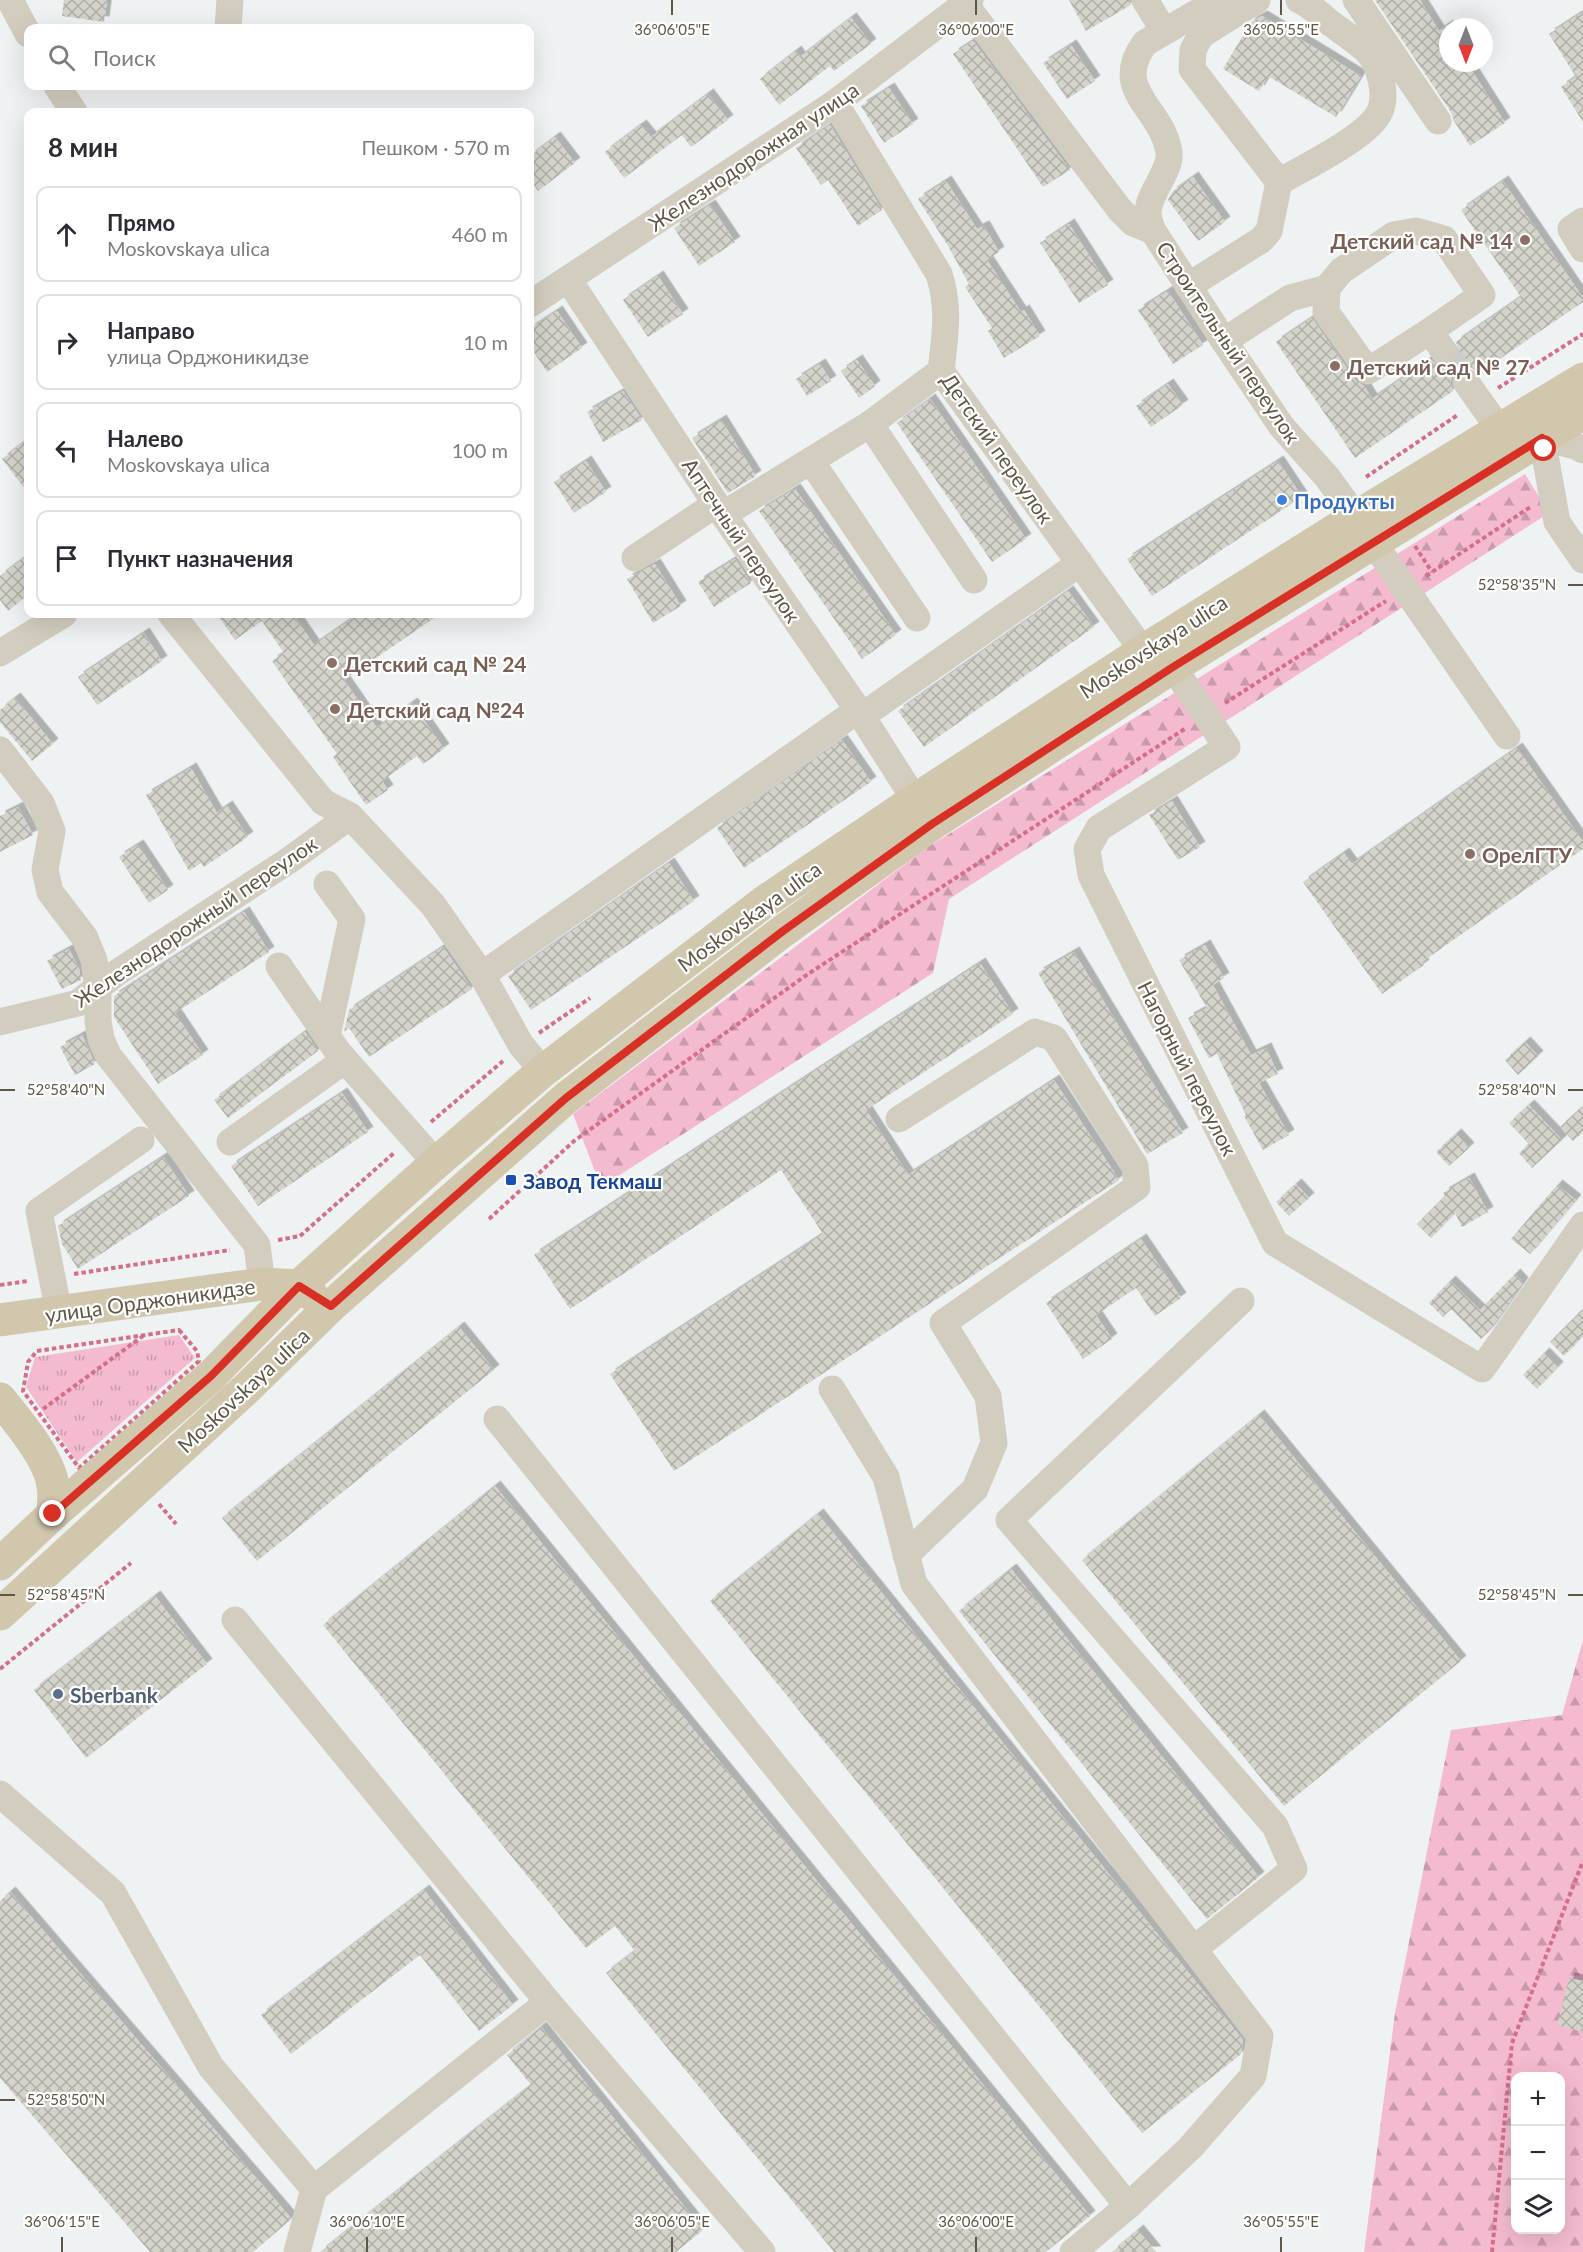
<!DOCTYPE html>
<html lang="ru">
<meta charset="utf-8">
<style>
:root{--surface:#fff;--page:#f2f2f3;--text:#2b2b33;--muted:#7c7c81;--line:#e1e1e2}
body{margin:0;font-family:Lato,sans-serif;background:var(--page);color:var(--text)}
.controls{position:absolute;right:18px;bottom:18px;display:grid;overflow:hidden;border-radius:12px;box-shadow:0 6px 24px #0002}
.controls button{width:54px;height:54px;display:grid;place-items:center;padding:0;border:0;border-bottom:2px solid var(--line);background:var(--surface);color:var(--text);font:30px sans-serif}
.compass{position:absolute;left:1439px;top:18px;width:54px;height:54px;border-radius:50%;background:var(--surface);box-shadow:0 6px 24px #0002;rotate:180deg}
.stop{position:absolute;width:18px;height:18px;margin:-14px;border:4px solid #d93025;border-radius:50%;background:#fff}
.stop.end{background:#d93025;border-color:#fff;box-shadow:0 2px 6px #0008}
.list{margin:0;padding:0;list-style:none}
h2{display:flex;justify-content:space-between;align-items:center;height:78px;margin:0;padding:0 24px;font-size:26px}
h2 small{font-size:20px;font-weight:400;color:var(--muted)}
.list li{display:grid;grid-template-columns:39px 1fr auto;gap:18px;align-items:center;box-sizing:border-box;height:96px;margin:0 12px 12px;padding:0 12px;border:2px solid var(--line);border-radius:12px}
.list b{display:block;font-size:22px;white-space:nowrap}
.list p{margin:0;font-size:20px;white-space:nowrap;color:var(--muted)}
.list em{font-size:20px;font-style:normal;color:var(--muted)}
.icon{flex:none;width:33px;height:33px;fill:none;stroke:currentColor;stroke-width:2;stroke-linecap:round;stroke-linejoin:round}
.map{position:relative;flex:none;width:1583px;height:2252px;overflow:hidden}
.search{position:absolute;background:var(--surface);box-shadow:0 6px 24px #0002;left:24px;top:24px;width:510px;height:66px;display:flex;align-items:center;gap:15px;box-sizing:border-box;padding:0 21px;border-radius:12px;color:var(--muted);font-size:22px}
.panel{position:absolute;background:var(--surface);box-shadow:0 6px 24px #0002;left:24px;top:108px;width:510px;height:510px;border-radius:12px}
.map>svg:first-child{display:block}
.grass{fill:url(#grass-tufts)}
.forest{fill:url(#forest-firs);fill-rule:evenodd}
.building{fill:url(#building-cross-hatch);filter:url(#shadow)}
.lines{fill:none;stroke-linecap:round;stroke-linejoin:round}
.minor-tunnel{stroke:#cbcbc7;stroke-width:27;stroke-dasharray:27 14;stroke-linecap:butt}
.path{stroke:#d56e89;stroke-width:4;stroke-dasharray:4.5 3;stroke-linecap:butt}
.minor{stroke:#d3cdbf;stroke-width:27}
.major{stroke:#d1c7ad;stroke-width:33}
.route{stroke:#d93025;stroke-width:8}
.ticks{fill:none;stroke:#5f5745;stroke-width:2}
.education-dot{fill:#8d6e63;stroke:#fff;stroke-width:2}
.shop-dot{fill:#3f7fe0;stroke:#fff;stroke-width:2}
.transit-dot{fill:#1a4fb4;stroke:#fff;stroke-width:2}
.service-dot{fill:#5c6f8a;stroke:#fff;stroke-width:2}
.labels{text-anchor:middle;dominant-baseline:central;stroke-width:4.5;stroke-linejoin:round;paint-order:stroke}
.street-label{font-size:21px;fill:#5f5745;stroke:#fff}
.education-label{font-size:21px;font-weight:bold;fill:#785e54;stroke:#fff;text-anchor:start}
.shop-label{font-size:21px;font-weight:bold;fill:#366cbe;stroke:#fff;text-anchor:start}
.transit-label{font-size:21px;font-weight:bold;fill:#164399;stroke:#fff;text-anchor:start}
.service-label{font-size:21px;font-weight:bold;fill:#4e5e75;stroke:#fff;text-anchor:start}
.ticks-label{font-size:15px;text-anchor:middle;fill:#5f5745;stroke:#fff;stroke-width:4.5;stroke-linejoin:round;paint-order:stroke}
</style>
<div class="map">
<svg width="1583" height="2252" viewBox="0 0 1583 2252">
<defs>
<pattern id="grass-tufts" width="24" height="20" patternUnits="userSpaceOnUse" patternTransform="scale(1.5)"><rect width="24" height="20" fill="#f4bad0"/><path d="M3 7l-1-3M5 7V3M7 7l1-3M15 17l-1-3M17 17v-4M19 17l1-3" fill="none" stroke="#c99aab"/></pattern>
<pattern id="forest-firs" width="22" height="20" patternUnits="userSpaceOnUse" patternTransform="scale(1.5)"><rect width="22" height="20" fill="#f4bad0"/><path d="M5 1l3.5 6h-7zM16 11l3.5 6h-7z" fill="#c99aab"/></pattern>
<pattern id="building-cross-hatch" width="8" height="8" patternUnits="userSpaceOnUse" patternTransform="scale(1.5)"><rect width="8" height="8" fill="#d4d4cb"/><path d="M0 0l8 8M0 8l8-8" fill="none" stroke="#afafa7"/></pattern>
<filter id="shadow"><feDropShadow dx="5.5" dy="-5.5" stdDeviation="0" flood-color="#0004"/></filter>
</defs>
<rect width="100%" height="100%" fill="#eff2f2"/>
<path class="grass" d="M179,1335L195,1358L77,1462L26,1387L35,1357Z"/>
<g class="forest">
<path d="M1525,474L1549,513L949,899L933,973L601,1187L573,1114L928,847Z"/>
<path d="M1583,1640V2252H1364L1395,2013L1451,1730L1562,1715ZM1516,2076H1560V2230H1516Z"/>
</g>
<g class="building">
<path d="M64,0H107L104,22L62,16Z"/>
<path d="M1069,0H1129L1131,5L1086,31Z"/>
<path d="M1375,0H1420L1439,31L1448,25V63H1467L1505,123L1470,146L1454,121L1451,112Z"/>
<path d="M1583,12V122L1561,87L1576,77L1549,34Z"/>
<path d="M1262,16L1361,76L1336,117L1268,76L1259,91L1223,69L1251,22Z"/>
<path d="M851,18L871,44L834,71L830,66L779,105L760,79L796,51L800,57Z"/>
<path d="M973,41L1070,170L1043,187L953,54Z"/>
<path d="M1071,45L1095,81L1067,99L1043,63Z"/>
<path d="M889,88L913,124L884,143L861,106Z"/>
<path d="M708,94L728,120L691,147L682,135L624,178L605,152L641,125L651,137Z"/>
<path d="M830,125L882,210L858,226L828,180L821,185L796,148Z"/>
<path d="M555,137L575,163L538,191L530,179V156Z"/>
<path d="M1193,177L1225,222L1198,241L1168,200L1172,192Z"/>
<path d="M946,181L977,229L984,226L999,252L987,260L1021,312L1024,310L1040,336L1004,358L988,331L992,328L965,287L969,284L948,246L918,199Z"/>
<path d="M1503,181L1583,298V302L1479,373L1472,368L1464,366L1457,369L1452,376L1450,383L1453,391L1355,458L1276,342L1312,318L1355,380L1364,386L1372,399L1430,359L1436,364L1444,366L1452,363L1457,356L1459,349L1456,342L1521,297L1461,210Z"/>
<path d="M710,205L735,242L699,266L674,228Z"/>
<path d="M1069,224L1108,285L1079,303L1040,243Z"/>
<path d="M658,276L683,314L648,337L623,300Z"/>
<path d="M1168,291L1203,345L1173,364L1138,310Z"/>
<path d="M557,311L582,348L547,372L530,346V329Z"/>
<path d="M857,360L875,386L859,398L841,371Z"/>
<path d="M820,364L831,381L807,396L796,379Z"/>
<path d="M1168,384L1183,405L1151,427L1136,406Z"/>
<path d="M623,391L642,420L603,442L587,412Z"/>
<path d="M930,399L1026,539L992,562L897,423Z"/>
<path d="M721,420L756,476L728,493L692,438Z"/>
<path d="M28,439V493L2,459Z"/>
<path d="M586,461L606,492L574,513L554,482Z"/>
<path d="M1278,461L1302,497L1152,596L1127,559Z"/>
<path d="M795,489L896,635L862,659L759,511Z"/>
<path d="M28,555V595L8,611L0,600V576Z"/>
<path d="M735,559L751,583L714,607L698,582Z"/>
<path d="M655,564L681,606L653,623L627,579Z"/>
<path d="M1068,591L1094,627L924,747L898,711Z"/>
<path d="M217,614H293L314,645L359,614H440L344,680L377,728L412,703L444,749L423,764L417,756L382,781L388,790L366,805L333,757L337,754L272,661L284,653L262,621L235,640Z"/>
<path d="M144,633L162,661L97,705L78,677Z"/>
<path d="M15,698L53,744L32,761L0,722V710Z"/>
<path d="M842,740L871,782L744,868L717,828Z"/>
<path d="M1517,748L1583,842V849L1422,962L1424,965L1382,994L1303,882L1344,853L1352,864Z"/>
<path d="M191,768L217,813L227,806L248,837L204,867L201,863L189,871L146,795Z"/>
<path d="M1172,801L1200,847L1178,860L1149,815Z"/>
<path d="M18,807L33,835L0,852V816Z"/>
<path d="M138,845L168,890L149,903L119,857Z"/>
<path d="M669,863L694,901L531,1010L508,976Z"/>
<path d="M244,912L269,952L175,1013L203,1055L158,1084L114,1017V996Z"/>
<path d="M1205,945L1224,978L1213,985L1251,1055L1266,1048L1278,1074L1259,1083L1289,1135L1263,1150L1244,1116L1246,1115L1217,1054L1209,1058L1188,1018L1207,1008L1179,960Z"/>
<path d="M443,947L472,989L369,1057L349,1028L344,1032L349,1010Z"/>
<path d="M69,949L79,969L81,980L62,989L47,961Z"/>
<path d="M1074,952L1183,1133L1147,1154L1038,973Z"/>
<path d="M980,963L1013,1014L866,1110L908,1175L1054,1080L1119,1180L674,1471L610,1374L823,1234L781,1170L570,1309L534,1255Z"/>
<path d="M305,1032L318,1051L228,1118L214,1100Z"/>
<path d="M82,1035L95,1064L75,1075L60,1047Z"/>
<path d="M1525,1042L1538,1056L1518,1075L1505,1060Z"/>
<path d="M342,1093L368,1132L258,1206L231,1166Z"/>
<path d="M1529,1105L1562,1140L1532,1168L1519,1153L1529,1144L1509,1123Z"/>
<path d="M1583,1106V1132L1573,1141L1560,1127Z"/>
<path d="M1456,1134L1469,1148L1449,1166L1436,1152Z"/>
<path d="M163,1157L189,1196L78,1269L62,1244L58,1226Z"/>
<path d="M1469,1178L1488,1212L1462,1227L1455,1213L1431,1238L1417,1224L1445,1196L1443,1193Z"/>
<path d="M1296,1184L1309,1198L1289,1216L1276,1202Z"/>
<path d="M1557,1185L1576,1200L1530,1254L1511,1239Z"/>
<path d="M1141,1239L1181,1298L1155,1316L1136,1288L1096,1315L1112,1339L1083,1359L1046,1303Z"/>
<path d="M1515,1274L1523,1283L1490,1330L1481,1339L1451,1309L1443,1317L1429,1303L1450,1281L1480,1310Z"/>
<path d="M1583,1309V1336L1564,1356L1550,1342Z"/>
<path d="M459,1327L494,1370L257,1561L222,1518Z"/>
<path d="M1544,1353L1558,1367L1537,1389L1523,1375Z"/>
<path d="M1259,1415L1461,1661L1284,1806L1082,1560Z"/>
<path d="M495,1486L1090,2216L1046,2252H834L606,1973L635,1951L615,1926L586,1948L323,1625Z"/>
<path d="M818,1514L1243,2040L1241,2054L1142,2133L710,1601Z"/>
<path d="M1011,1569L1259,1877L1207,1919L959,1611Z"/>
<path d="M155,1596L207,1664L86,1758L34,1690Z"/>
<path d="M424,1890L513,2005L479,2031L420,1955L291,2054L261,2015Z"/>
<path d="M10,1892L290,2217L289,2221L253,2252H150L0,2078V1901Z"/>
<path d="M1569,1978L1583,1981V2032L1557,2025Z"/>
<path d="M541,2027L703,2230L676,2252H320L531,2085L507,2055Z"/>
<path d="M1138,2230L1156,2252H1112Z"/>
</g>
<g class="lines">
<path class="minor-tunnel" d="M1443,350L1466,382"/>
<g class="path">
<path d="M1498,388L1583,334"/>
<path d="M1366,477L1459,414"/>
<path d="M1415,546L1432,572"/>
<path d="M1426,576L1532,506"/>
<path d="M1225,703L1386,601"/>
<path d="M539,1033L590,998"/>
<path d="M431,1122L503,1061"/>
<path d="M489,1219L574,1141L808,974L1186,728"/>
<path d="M278,1240L300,1236L395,1152"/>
<path d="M74,1274L230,1250"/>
<path d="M0,1285L28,1281"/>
<path d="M179,1330L197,1351L199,1361L79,1468L23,1391L28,1362L37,1351Z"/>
<path d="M43,1409L143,1336"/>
<path d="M159,1504L176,1524"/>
<path d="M0,1669L131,1563"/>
<path d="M1492,2252L1512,2043L1583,1861"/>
</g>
<g class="minor">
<path d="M10,0L28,34"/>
<path d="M1145,0L1164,31"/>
<path d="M1257,0L1201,35L1193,50L1192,69L1279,182"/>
<path d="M1356,0L1438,121"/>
<path d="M965,4L1120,210L1133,223L1153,231L1224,341L1282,427L1327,477L1356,517"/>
<path d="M228,28L230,0"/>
<path d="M57,86L74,112"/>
<path d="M835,103L939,274C950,308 945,336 941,371L1143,651"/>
<path d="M1583,221L1571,229L1583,249"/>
<path d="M1153,231C1151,226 1148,219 1148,213C1148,193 1172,170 1169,152C1162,107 1110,91 1145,43L1219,0"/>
<path d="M568,279L716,504L858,710L915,800"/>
<path d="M1188,286L1261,240L1269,231L1279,182C1305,167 1363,139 1378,115C1389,97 1380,64 1366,50C1355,40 1341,31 1329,22C1320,14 1310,5 1299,0"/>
<path d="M530,304L835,103L970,0"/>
<path d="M1430,331L1368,371L1326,312L1327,288L1341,271L1394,235L1416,231L1444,239L1482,295L1430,331L1443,350"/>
<path d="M1224,341L1290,298L1327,288"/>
<path d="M1466,382L1500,430"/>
<path d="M870,424L974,580"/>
<path d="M1583,450L1575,446L1542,438L1557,522L1583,560"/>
<path d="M811,461L917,618"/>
<path d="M724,514L870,424L941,371"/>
<path d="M1373,542L1507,736"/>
<path d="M635,558L716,504"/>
<path d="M171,614L323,802L350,816L433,905L482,975L521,1045L543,1071"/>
<path d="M0,653L64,614"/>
<path d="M1173,667L1227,747L1099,828L1087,849L1091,875L1275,1243L1482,1369L1583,1225"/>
<path d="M862,716L1080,563"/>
<path d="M0,750L41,803L52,831L45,870L50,892L85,938L94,960L98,988V1021L101,1039L108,1055L257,1245L262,1284"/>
<path d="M279,966L338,1052L436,1163"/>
<path d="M482,975L858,710"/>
<path d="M0,1022L78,1003L115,974L288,861L350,816"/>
<path d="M327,1036L352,919L327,884"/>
<path d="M899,1119L1035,1032L1054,1038L1135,1166L1137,1187L943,1323L988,1396L994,1443L975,1489L906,1555"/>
<path d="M230,1142L345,1060"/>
<path d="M59,1313L39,1211L141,1140"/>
<path d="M832,1389L886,1477L914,1584L1260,2036L1253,2076L1190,2148L1128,2206"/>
<path d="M497,1419L1128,2206L1073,2252"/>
<path d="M235,1620L548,2002"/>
<path d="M0,1794L113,1893L211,2067L314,2189L548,2002L762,2252"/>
<path d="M1194,1949L1294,1869L1275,1826L1009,1520L1241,1301"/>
<path d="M297,2252L314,2189"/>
</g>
<g class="major">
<path d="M0,1320L262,1284L299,1286L311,1294"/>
<path d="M0,1399C17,1420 50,1459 53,1486C55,1495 53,1505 53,1514"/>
<path d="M0,1564L53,1514L211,1376L299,1286L436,1163L543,1071L764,902L915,800L1143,651L1356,517L1583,379"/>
<path d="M0,1614L246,1389L331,1306L566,1098L783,931L932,824L1173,667L1583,413"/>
</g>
</g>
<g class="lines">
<path class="route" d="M53,1514L211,1376L299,1286L331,1306L566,1098L783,931L932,824L1173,667L1542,438L1544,449"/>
</g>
<path class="ticks" d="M672,0V15M976,0V15M1281,0V15M1568,585H1583M0,1090H15M1568,1090H1583M0,1595H15M1568,1595H1583M0,2100H15M62,2237V2252M367,2237V2252M672,2237V2252M976,2237V2252M1281,2237V2252"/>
<g class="education-dot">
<circle cx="1525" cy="240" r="6"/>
<circle cx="1335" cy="366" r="6"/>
<circle cx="332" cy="663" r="6"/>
<circle cx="335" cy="709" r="6"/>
<circle cx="1470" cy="854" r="6"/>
</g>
<circle class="shop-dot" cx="1282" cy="500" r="6"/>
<rect class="transit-dot" x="505" y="1174" width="12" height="12" rx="3"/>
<circle class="service-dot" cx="58" cy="1694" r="6"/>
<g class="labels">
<g class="street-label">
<text transform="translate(753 156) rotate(-34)">Железнодорожная улица</text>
<text transform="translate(1229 342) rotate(56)">Строительный переулок</text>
<text transform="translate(998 448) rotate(55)">Детский переулок</text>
<text transform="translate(742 540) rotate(56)">Аптечный переулок</text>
<text transform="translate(1153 646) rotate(-33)">Moskovskaya ulica</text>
<text transform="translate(749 916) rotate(-36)">Moskovskaya ulica</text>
<text transform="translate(195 921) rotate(-34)">Железнодорожный переулок</text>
<text transform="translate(1188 1068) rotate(63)">Нагорный переулок</text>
<text transform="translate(150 1300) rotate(-8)">улица Орджоникидзе</text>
<text transform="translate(243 1390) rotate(-43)">Moskovskaya ulica</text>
</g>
<g class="education-label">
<text x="1513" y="240" text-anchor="end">Детский сад № 14</text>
<text x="1347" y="366">Детский сад № 27</text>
<text x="344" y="663">Детский сад № 24</text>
<text x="347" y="709">Детский сад №24</text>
<text x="1482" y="854">ОрелГТУ</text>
</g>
<g class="shop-label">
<text x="1294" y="500">Продукты</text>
</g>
<g class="transit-label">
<text x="523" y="1180">Завод Текмаш</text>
</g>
<g class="service-label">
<text x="70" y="1694">Sberbank</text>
</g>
</g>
<g class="ticks-label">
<text x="672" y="35">36°06'05"E</text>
<text x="976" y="35">36°06'00"E</text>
<text x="1281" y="35">36°05'55"E</text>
<text x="1517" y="590">52°58'35"N</text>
<text x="1517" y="1095">52°58'40"N</text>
<text x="66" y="1095">52°58'40"N</text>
<text x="1517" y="1600">52°58'45"N</text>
<text x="66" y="1600">52°58'45"N</text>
<text x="66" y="2105">52°58'50"N</text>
<text x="62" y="2227">36°06'15"E</text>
<text x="367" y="2227">36°06'10"E</text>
<text x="672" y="2227">36°06'05"E</text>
<text x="976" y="2227">36°06'00"E</text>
<text x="1281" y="2227">36°05'55"E</text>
</g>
</svg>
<div class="controls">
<button>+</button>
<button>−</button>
<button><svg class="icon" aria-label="layers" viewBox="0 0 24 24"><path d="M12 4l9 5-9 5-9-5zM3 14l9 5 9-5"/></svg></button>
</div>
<svg class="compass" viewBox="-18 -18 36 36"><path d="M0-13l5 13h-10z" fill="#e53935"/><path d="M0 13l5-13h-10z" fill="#7c7c81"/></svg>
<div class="stop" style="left:1544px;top:449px"></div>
<div class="stop end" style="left:53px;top:1514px"></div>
<div class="search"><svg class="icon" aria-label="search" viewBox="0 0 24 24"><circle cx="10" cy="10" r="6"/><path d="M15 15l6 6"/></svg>Поиск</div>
<section class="panel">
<h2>8 мин<small>Пешком · 570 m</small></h2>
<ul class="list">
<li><svg class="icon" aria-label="ahead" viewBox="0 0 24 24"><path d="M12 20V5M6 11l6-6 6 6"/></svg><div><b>Прямо</b><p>Moskovskaya ulica</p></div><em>460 m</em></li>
<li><svg class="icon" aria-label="right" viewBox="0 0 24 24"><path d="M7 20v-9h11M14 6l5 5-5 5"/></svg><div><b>Направо</b><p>улица Орджоникидзе</p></div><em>10 m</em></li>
<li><svg class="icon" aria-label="left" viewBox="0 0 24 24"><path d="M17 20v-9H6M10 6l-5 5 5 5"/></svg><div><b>Налево</b><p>Moskovskaya ulica</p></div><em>100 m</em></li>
<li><svg class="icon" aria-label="arrive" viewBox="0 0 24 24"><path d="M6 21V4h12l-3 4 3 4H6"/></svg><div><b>Пункт назначения</b></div></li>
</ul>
</section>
</div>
